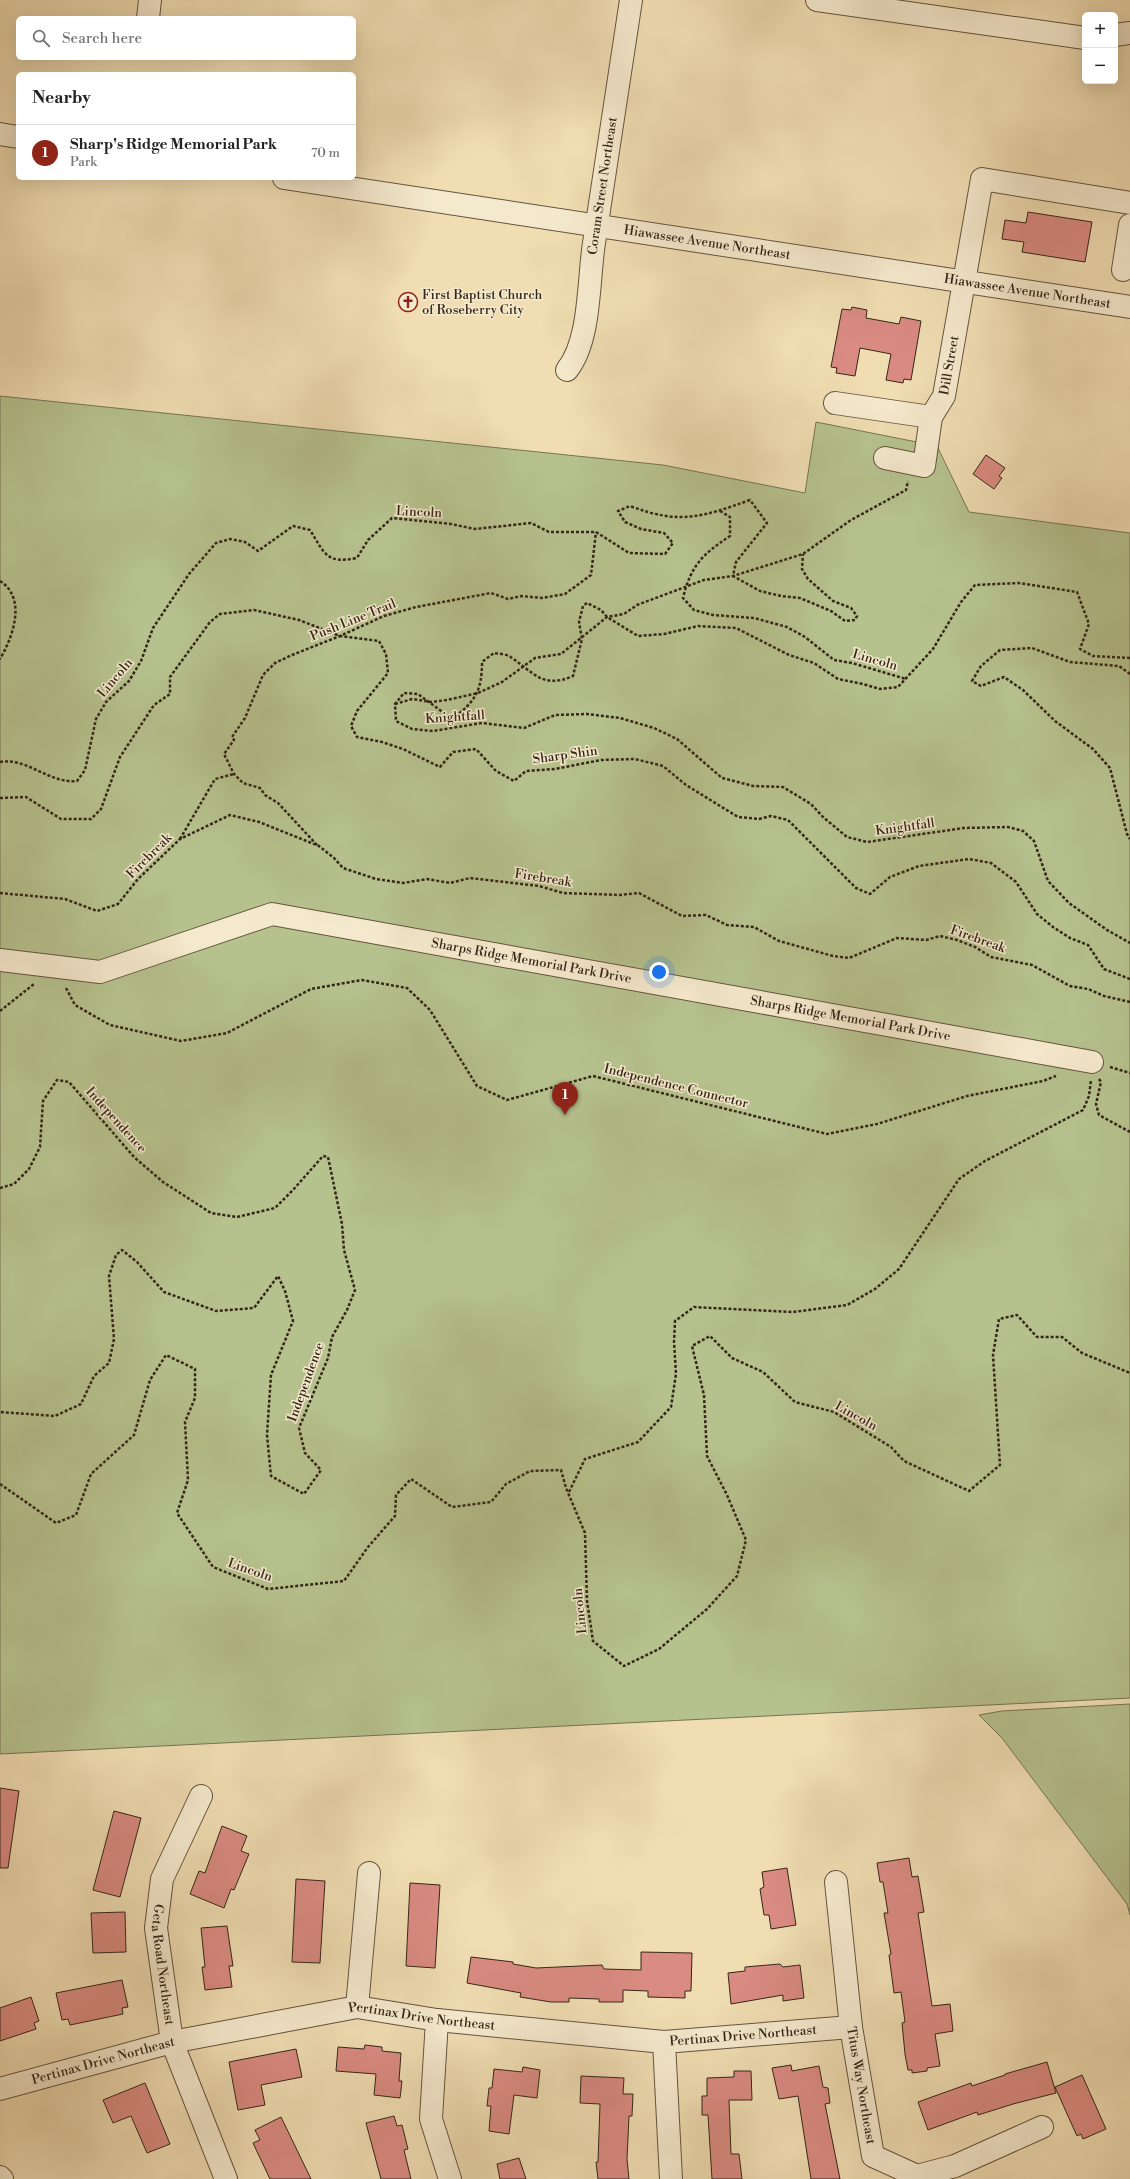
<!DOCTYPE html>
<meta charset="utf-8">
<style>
:root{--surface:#fff;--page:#f2f2f2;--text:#222;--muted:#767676;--line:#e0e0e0;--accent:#8f2418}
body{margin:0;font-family:"Libre Bodoni",serif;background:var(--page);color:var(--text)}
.controls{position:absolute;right:12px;top:12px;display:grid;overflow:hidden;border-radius:6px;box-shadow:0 4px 16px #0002}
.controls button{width:36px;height:36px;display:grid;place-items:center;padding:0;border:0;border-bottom:1px solid var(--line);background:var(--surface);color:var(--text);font:20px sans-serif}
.you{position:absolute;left:659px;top:972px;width:14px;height:14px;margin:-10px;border:3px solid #fff;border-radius:50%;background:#1a73e8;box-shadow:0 0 0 6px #1a73e833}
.badge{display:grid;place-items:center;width:26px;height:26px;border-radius:50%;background:var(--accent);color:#fff;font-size:13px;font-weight:700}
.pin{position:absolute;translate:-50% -33px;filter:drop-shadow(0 1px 2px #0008)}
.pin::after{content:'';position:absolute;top:21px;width:14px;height:12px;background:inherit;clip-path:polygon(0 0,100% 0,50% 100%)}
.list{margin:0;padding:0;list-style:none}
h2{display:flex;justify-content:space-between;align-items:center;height:52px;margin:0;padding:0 16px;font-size:17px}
h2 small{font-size:13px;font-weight:400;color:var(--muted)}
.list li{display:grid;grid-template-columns:26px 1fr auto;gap:12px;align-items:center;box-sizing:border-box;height:56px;padding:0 16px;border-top:1px solid var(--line)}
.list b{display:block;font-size:15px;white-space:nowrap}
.list p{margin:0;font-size:13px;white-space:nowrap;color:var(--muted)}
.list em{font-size:13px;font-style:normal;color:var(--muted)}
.icon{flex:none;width:22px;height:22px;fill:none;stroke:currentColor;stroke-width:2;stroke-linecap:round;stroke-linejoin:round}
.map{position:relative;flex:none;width:1130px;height:2179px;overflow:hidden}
.search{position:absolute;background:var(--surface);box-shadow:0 4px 16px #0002;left:16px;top:16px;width:340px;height:44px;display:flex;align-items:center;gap:10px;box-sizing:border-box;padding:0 14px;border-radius:6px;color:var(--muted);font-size:15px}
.panel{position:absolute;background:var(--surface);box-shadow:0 4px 16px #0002;left:16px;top:72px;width:340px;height:108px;border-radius:6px}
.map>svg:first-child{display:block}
.green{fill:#b6c28e;stroke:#767453}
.building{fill:#da8b82;stroke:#352618}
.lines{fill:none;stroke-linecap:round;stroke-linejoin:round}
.minor-casing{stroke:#64543e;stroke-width:24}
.path{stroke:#352618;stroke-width:2.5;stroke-dasharray:3 2;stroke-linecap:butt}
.minor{stroke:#f5e9cd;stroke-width:22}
.labels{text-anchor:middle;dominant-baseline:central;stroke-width:3;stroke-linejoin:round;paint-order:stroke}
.street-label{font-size:13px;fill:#352618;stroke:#f5e9cd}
.poi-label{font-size:13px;fill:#352618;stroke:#f5e9cd;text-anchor:start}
</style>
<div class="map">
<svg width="1130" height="2179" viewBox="0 0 1130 2179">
<rect width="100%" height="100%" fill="#f0ddb2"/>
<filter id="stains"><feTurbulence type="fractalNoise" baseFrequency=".005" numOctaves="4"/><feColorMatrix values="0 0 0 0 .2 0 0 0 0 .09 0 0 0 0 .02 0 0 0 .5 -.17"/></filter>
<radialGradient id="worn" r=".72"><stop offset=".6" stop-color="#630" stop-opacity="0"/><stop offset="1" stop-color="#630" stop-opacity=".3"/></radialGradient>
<g class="green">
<path d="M0,396L663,465L805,493L816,422L937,446L969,512L1130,533V1698L0,1754Z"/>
<path d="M1130,1704V1915L1127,1904L1002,1738L979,1715L1002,1711Z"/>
</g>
<g class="building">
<path d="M1028,212L1092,222L1085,262L1022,252L1024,242L1002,239L1005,220L1026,223Z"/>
<path d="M852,307L867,310L866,318L899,324L901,317L921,321L911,380L904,379L903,383L886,380L891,354L860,348L855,376L836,373L837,368L831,367L842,309L851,310Z"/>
<path d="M986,455L1005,468L999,476L1002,478L994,489L973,474Z"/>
<path d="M0,1788L19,1791L8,1868H0Z"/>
<path d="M114,1811L141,1818L120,1897L93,1890Z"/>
<path d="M222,1826L247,1836L241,1851L249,1854L234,1890L231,1889L224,1908L190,1894L199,1871L205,1873Z"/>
<path d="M909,1858L912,1877L918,1876L924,1912L918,1913L932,2006L950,2004L953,2031L935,2034L940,2066L927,2068V2071L912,2073V2070H908L905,2054L902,2023L905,2022L901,1992L894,1993L889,1955L891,1954L884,1913H888L883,1882H880L877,1863Z"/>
<path d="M787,1868L796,1925L771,1929L769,1915H764L760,1889L764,1887L762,1872Z"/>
<path d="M296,1879L325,1881L320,1963L292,1962Z"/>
<path d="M410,1883L440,1885L435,1968L406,1966Z"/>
<path d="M125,1912L126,1952L93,1953L91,1913Z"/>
<path d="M227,1926L233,1966H229L232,1987L205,1990L202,1967H205L201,1928Z"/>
<path d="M641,1952L692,1953L691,1991H685V1998L648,1997V1991L623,1990V2002H599V1999L569,1998V2002H551L520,1997L521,1993L467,1983L471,1957L513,1962V1964L536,1968L602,1965L604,1969L641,1970Z"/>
<path d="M780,1964L783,1967L800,1965L804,1998L783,2001V1995L731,2004L728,1973L745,1971V1967Z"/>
<path d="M122,1980L128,2007L122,2008L123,2014L70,2025L68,2019L62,2020L56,1993Z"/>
<path d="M31,1997L39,2021L34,2023L36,2029L0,2041V2008Z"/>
<path d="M365,2045L382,2047V2051L401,2053L399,2081H402L400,2098L374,2095L376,2074L336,2071L338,2047L364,2049Z"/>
<path d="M296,2049L302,2077L261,2085L265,2105L238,2110L229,2062Z"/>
<path d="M1047,2062L1056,2093L1013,2104L978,2115L977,2112L928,2130L918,2102L971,2083L972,2086L1005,2075V2074Z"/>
<path d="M791,2065L792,2071L819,2066L823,2087L828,2088L830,2103L825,2104L840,2179H811L798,2096L779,2099L772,2068Z"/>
<path d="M523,2067L540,2070L537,2098L514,2095L509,2134L489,2131L491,2106H487L489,2088H492L494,2069L522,2072Z"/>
<path d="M734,2071H751L752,2100H729L731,2154H739L742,2179H712L708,2115H702V2096H707V2078L734,2077Z"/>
<path d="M1082,2075L1106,2129L1083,2139L1081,2134L1077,2136L1055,2087Z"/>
<path d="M581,2076L624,2078L623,2094H633L632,2116H629L627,2159L629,2179H598L596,2162H598L600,2104L580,2103Z"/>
<path d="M145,2083L170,2144L147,2153L131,2116L113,2123L103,2100Z"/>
<path d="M394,2116L397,2126L402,2125L408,2149L404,2150L411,2179H381L366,2123Z"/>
<path d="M281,2117L311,2179H270L253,2143L260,2140L255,2130Z"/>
<path d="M519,2158L526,2179H500L497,2164Z"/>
</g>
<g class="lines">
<defs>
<g id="minor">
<path d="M817,0L1085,38"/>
<path d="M148,18L150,0"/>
<path d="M1115,35L1130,33"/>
<path d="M0,134L18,137"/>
<path id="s1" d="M284,178L1130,307"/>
<path d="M1123,270L1130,225"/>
<path id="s2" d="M567,370C591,340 588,281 594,243C606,162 618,81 631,0"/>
<path d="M835,403L931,417"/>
<path id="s3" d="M885,458L924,466L931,417L944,396L982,179L1130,203"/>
<path id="s4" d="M0,960L100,972L272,914L1092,1062"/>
<path id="s5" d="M201,1796L162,1879L156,1928L172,2042L226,2179"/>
<path id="s6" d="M836,1882L851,2027L873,2156L917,2176L955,2166L1042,2127"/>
<path d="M357,2007L369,1873"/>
<path d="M437,2020L431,2119L450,2179"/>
<path d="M664,2042L671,2179"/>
<path id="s7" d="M0,2089L172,2042L357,2007L437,2020L664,2042L851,2027"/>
<path d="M0,2177L2,2179"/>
</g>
</defs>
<use href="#minor" class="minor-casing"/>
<g class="path">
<path d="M720,511L730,517V536C703,554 691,565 683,598L694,610L713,615L754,618L787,627L805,637L834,660L852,663L906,679"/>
<path d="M0,581C27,598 13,637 0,659"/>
<path d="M1130,658L1093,656L1080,649L1089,624L1077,592L1019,583L975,585L961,602L933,649L909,675L898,687L880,689L863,684L838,679L814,663L789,655L736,628L698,626L664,634L638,636L607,617L601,610L587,603L583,606L579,622L582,639L573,676C543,689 534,673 512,658C508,654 500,654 494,653L482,662C482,691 475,702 452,719L418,694L404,693L395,704L396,721L412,729L433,731L482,723L524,728L555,715L587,714L620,718L654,728L677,739L722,778L753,786L783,787L811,804L823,817L847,837L867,842L964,828L1008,827L1023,831L1034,841L1048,881L1069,903L1107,930L1130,943"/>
<path d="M1130,674L1119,666L1070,662L1032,648L1000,650L981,666L972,681L981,686L1004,677L1023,690L1055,721L1093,749L1110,768L1127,834L1130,839"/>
<path d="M395,704L412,699L431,702L447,700L478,693L502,682L535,658L561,654L607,617L624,614L637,605L704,580L733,576L803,554L851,520L906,490L908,481"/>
<path d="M0,762C27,757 49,784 77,781L85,770L96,719L106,702L129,681L141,661L153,628L189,574L216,543L230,539L245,542L258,551L293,526L310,530C325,554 326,564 357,558L368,540L392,518L451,524L475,529L531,523L549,532H596L629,553L665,554L673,543L664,533L641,529L625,522L618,511L630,506C680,525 702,517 750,500L767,523L736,562L733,576L760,591L781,596L800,598L831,611L845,621L855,620L857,616L851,608L833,601L808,579L802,569L803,554"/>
<path d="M0,798L26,797L61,819H91L101,809L120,757L154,705L170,694V677L210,622L220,614L254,610L299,620L340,636L379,641L386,654L388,673L357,711L351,726L357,737L382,742L403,749L440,767L453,752L476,749L496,771L514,781L526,771L555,769L601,760L635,759L663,766L686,785L738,817L759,819L771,816L788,820L856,888L870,894L890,877L919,866L969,859L991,863L1016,882L1037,914L1053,927L1070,938L1088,945L1104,969L1130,979"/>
<path d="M180,839L215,779L234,774"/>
<path d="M317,845L278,803L265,795L260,788L243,783L234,774L224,754L234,740L232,737L245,718L263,675L275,663L292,655L340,636L384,616L416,607L491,593L508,599L521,596L542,598L565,594L591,575L596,532"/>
<path d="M0,893L65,899L97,911L118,904L138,879L180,839L230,815L259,822L319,846L334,858L343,868L376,879L403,883L427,879L450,883L470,878L539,886L563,893L620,895L639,893L682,916L706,915L727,925L754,927L779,941L833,956L849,958L897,938L926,940L940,936L957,940L975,947L991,957L1032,965L1070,986L1088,989L1104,996L1130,1002"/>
<path d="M66,988L75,1005L110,1025L181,1041L227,1033L311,989L362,980L407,988L430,1010L477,1086L507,1100L593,1076L827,1134L877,1124L967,1096L1043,1081L1056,1076"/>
<path d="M0,1011L34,984"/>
<path d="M1110,1067L1130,1073"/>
<path d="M1099,1079L1101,1082L1096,1104L1099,1115L1130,1132"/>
<path d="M0,1188L14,1184L29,1169L40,1147L43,1101L57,1080L69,1082L134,1157L163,1182L211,1213L237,1217L275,1208L293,1190L323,1156L328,1157L342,1224L344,1250L355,1290L347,1310L332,1337L328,1358L299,1428L305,1453L321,1470L304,1494L271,1476L267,1435L271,1375L293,1321L285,1291L278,1276L254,1308L216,1311L164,1292L137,1262L122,1250L116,1255L109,1276L114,1339L109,1363L94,1376L81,1404L55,1416L0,1412"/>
<path d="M0,1484L56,1523L76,1515L91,1474L134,1435L150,1380L166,1355L195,1369V1398L185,1422L188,1480L177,1513L213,1567L268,1589L344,1581L368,1547L395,1516L396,1495L411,1479L452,1507L491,1502L506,1484L530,1471L561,1470L566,1488L585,1533L587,1601L593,1641L624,1666L659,1649L707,1609L737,1576L746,1540L727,1495L707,1456L704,1395L692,1346L710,1336L732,1358L763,1372L795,1402L834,1412L891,1447L904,1461L969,1491L1000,1465L993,1355L999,1319L1017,1315L1037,1337H1062L1082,1353L1130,1373"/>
<path d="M569,1492L585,1459L638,1442L671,1407L676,1374L674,1342L675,1321L694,1307L793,1312L847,1305L875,1289L899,1269L959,1179L985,1161L1083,1110L1089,1096L1091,1080"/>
</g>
<use href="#minor" class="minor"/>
</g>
<defs>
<symbol id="church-ring" viewBox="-11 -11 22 22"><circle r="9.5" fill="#f5e9cd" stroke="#8f2418" stroke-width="1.5"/><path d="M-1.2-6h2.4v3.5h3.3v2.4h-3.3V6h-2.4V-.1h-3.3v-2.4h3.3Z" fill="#8f2418"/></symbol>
</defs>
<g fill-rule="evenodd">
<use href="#church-ring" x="397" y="291" width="22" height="22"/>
</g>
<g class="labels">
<g class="street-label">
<text stroke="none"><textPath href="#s2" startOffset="189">Coram Street Northeast</textPath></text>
<text stroke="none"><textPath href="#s1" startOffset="428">Hiawassee Avenue Northeast</textPath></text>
<text stroke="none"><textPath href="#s1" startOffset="752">Hiawassee Avenue Northeast</textPath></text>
<text stroke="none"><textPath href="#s3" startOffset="145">Dill Street</textPath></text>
<text transform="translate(419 512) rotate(3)">Lincoln</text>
<text transform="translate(353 620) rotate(-22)">Push Line Trail</text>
<text transform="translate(875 660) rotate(16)">Lincoln</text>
<text transform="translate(115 678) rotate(-50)">Lincoln</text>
<text transform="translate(455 717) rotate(-4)">Knightfall</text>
<text transform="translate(565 755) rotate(-8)">Sharp Shin</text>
<text transform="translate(905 827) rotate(-8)">Knightfall</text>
<text transform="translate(149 856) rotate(-45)">Firebreak</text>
<text transform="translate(543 878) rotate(9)">Firebreak</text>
<text transform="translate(978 939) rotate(20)">Firebreak</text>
<text stroke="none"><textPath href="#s4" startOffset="546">Sharps Ridge Memorial Park Drive</textPath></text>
<text stroke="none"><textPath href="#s4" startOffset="870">Sharps Ridge Memorial Park Drive</textPath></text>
<text transform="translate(676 1086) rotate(14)">Independence Connector</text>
<text transform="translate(116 1120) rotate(48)">Independence</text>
<text transform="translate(306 1382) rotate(-70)">Independence</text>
<text transform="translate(856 1416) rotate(29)">Lincoln</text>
<text transform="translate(250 1570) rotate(19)">Lincoln</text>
<text transform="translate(580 1611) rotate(-96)">Lincoln</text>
<text stroke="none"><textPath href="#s5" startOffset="178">Geta Road Northeast</textPath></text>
<text stroke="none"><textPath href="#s7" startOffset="432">Pertinax Drive Northeast</textPath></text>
<text stroke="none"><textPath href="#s7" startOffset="755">Pertinax Drive Northeast</textPath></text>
<text stroke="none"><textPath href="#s7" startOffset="107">Pertinax Drive Northeast</textPath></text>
<text stroke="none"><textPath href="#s6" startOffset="205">Titus Way Northeast</textPath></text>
</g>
<g class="poi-label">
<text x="422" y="295">First Baptist Church<tspan x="422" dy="15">of Roseberry City</tspan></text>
</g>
</g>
<rect width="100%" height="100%" filter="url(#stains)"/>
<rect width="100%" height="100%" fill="url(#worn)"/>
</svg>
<div class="controls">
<button>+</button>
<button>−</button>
</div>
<div class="you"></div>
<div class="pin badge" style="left:565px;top:1115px">1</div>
<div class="search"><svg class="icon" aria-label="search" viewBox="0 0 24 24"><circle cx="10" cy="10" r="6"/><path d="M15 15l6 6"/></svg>Search here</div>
<section class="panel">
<h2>Nearby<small></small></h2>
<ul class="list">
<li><span class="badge">1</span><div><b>Sharp's Ridge Memorial Park</b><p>Park</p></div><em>70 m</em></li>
</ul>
</section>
</div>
